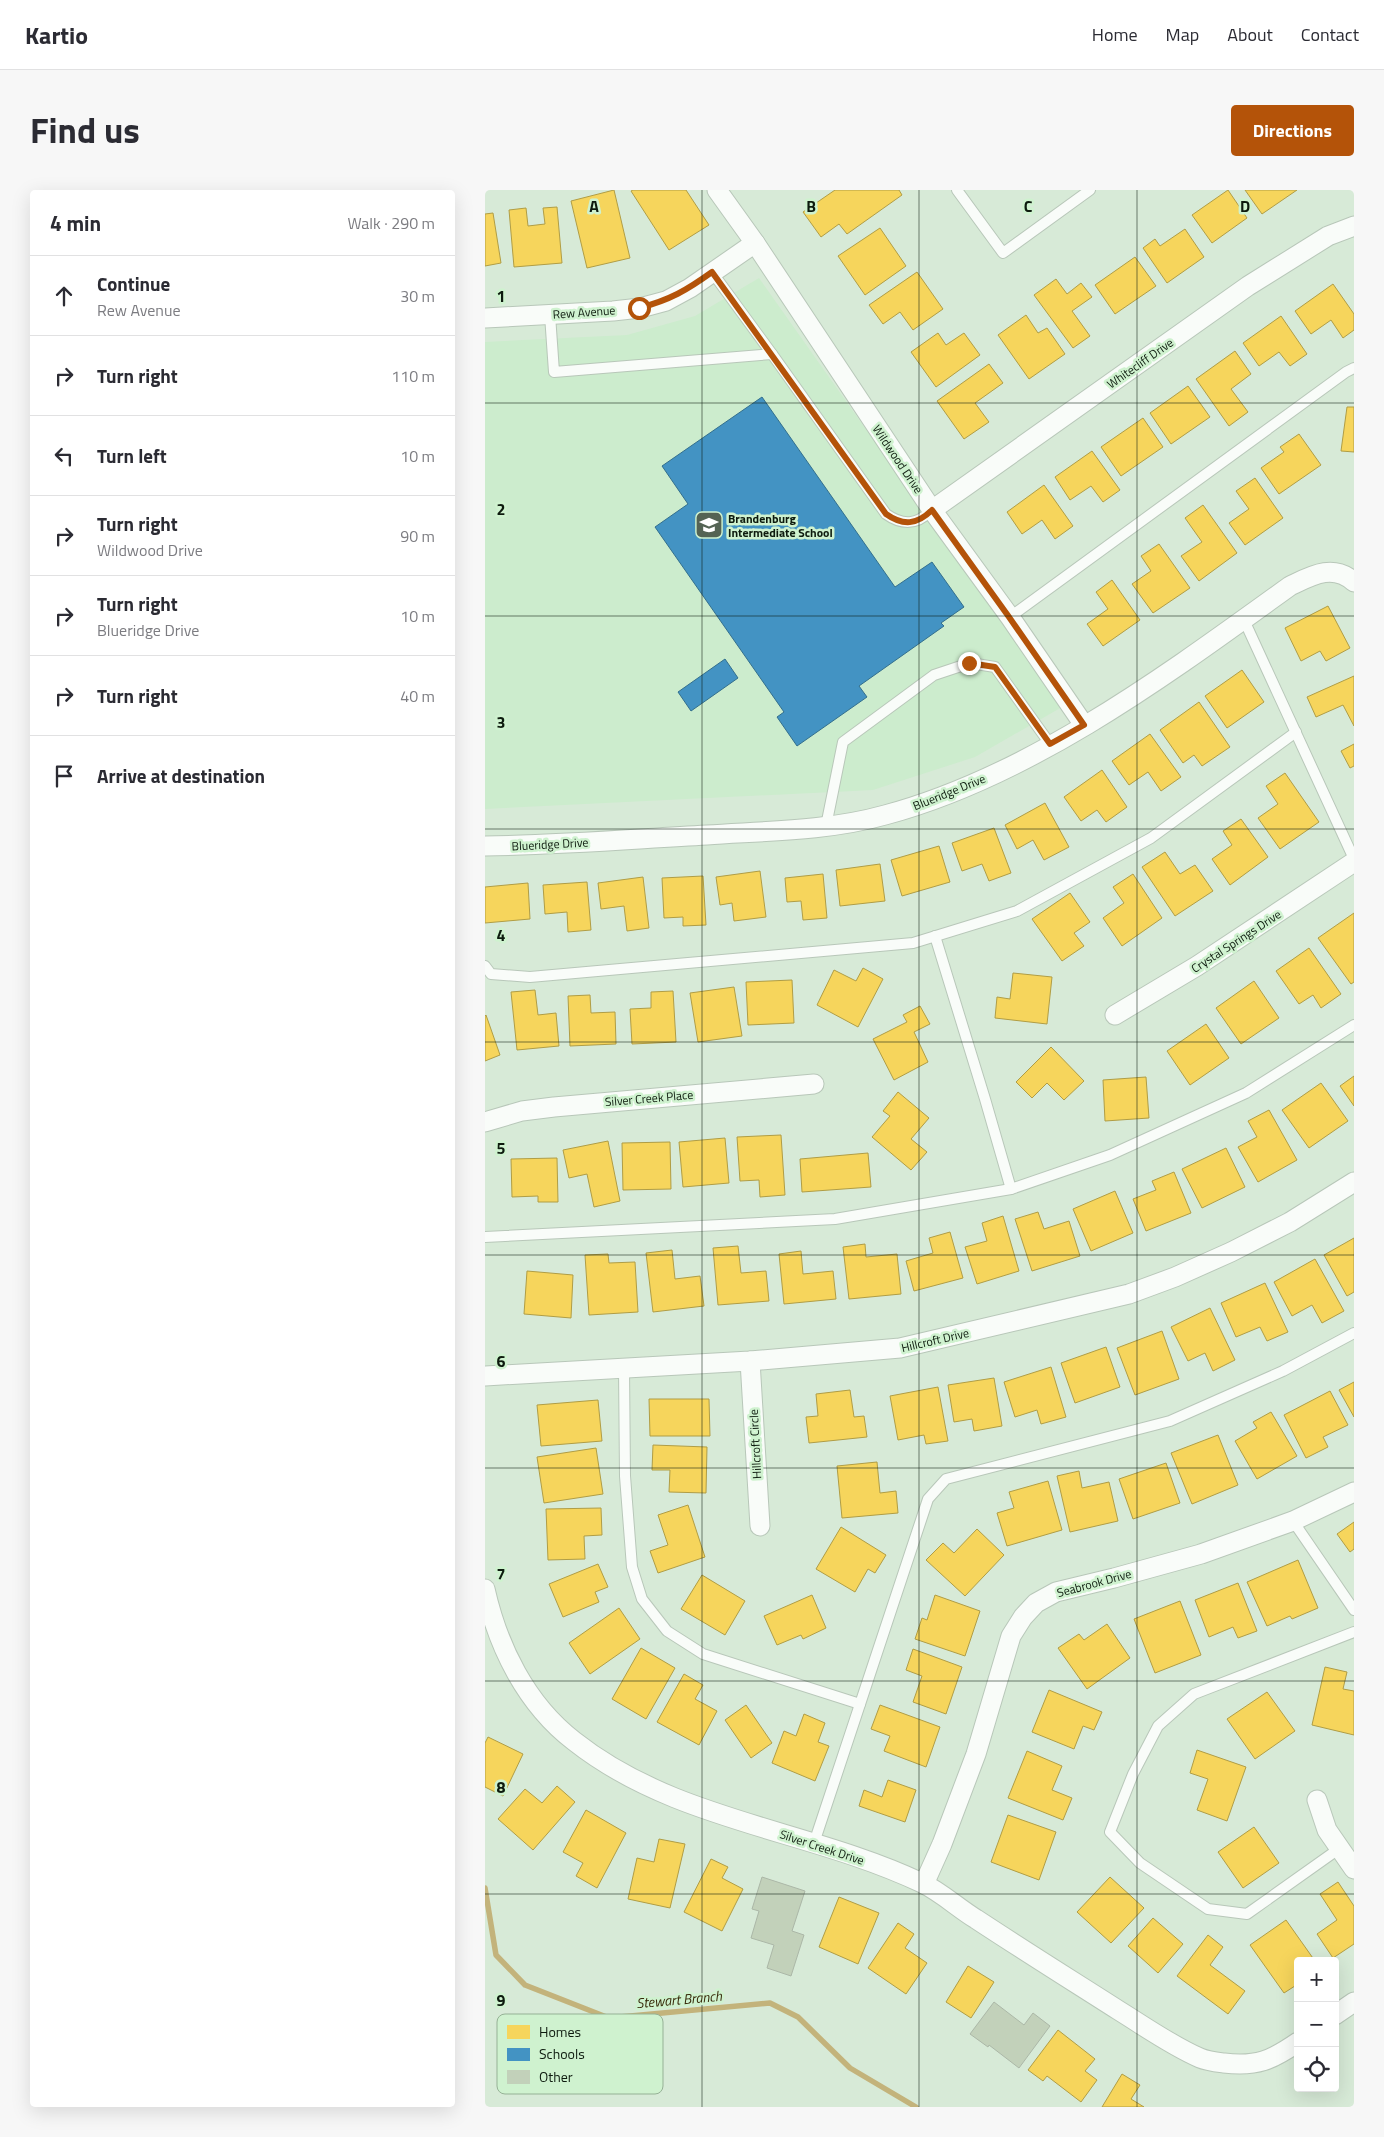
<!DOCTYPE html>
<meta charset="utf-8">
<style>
:root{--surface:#fff;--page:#f7f7f7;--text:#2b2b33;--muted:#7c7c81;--line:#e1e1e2;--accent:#b45309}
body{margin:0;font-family:"Titillium Web",sans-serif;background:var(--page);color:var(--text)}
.controls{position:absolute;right:15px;bottom:15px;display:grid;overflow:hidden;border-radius:5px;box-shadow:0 5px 20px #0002}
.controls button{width:45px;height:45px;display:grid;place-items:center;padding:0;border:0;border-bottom:1px solid var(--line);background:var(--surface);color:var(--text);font:25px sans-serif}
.stop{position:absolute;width:15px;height:15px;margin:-11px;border:4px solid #b45309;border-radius:50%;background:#fff}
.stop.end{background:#b45309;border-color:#fff;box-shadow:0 1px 5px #0008}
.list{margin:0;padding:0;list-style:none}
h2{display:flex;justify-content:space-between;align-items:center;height:65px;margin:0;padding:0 20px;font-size:21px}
h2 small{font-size:16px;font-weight:400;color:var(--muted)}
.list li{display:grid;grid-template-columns:32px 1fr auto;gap:15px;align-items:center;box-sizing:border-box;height:80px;padding:0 20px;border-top:1px solid var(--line)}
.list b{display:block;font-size:19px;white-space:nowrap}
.list p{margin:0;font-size:16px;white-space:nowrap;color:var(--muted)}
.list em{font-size:16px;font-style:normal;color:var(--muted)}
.icon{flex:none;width:28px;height:28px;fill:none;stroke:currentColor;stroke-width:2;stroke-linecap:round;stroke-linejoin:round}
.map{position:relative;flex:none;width:869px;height:1917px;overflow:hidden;border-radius:5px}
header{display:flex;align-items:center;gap:30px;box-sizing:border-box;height:70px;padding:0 25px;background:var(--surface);border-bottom:1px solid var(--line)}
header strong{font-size:24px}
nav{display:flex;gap:28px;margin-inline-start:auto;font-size:18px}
.intro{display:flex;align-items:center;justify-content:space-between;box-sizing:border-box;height:120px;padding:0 30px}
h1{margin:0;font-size:35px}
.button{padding:12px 22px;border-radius:5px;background:var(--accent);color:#fff;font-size:18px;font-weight:700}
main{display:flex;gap:30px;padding:0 30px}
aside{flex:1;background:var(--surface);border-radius:5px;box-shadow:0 5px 20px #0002}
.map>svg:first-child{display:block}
.built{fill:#cceccd}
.homes{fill:#f6d55c;stroke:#b09d45}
.schools{fill:#4393c3;stroke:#336f8d}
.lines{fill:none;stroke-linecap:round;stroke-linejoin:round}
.stream{stroke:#c3b37b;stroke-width:5.5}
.building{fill:#c2d1ba;stroke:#abb7a7}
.lane-casing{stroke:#b8c7b9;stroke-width:12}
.street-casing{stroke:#b8c7b9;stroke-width:21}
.lane{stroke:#f9fcf9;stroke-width:10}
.street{stroke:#f9fcf9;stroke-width:19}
.route{stroke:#b45309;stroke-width:6}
.grid{fill:none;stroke:#0d1a0e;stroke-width:1;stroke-opacity:0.55}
.labels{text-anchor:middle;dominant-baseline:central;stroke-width:5;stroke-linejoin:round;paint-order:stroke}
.street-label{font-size:12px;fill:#0d1a0e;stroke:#cff2cf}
.poi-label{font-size:12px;font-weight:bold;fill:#0d1a0e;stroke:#cff2cf;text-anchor:start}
.water-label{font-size:14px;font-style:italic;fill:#382a0a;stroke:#cff2cf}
.key{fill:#cff2cf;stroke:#95b195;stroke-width:1}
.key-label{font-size:14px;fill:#0d1a0e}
.grid-label{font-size:16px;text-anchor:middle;font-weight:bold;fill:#0d1a0e;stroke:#cff2cf;stroke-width:5;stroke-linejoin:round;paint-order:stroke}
</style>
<header>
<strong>Kartio</strong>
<nav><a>Home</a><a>Map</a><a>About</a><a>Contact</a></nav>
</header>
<div class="intro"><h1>Find us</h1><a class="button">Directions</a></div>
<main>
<aside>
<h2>4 min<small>Walk · 290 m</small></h2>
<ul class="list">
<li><svg class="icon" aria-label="ahead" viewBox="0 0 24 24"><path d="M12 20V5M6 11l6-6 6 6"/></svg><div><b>Continue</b><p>Rew Avenue</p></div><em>30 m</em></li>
<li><svg class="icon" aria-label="right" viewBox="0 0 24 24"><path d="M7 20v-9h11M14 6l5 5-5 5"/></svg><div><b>Turn right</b></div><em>110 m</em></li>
<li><svg class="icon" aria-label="left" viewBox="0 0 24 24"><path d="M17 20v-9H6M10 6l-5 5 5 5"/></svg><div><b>Turn left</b></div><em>10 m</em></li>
<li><svg class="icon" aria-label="right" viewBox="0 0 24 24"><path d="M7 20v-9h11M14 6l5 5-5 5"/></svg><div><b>Turn right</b><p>Wildwood Drive</p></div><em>90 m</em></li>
<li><svg class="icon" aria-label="right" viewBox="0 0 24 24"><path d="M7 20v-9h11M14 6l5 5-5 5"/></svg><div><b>Turn right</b><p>Blueridge Drive</p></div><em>10 m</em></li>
<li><svg class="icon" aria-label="right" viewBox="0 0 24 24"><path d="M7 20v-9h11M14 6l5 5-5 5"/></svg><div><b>Turn right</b></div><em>40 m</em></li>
<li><svg class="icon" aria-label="arrive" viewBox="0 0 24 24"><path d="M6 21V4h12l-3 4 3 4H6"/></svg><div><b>Arrive at destination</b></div></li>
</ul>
</aside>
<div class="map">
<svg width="869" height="1917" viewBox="0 0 869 1917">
<rect width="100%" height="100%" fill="#d7ead7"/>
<path class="built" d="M274,88L577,517L490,567L388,600L0,619V152L142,145L210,126Z"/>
<g class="homes">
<path d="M129,0L145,68L102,78L86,11Z"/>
<path d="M148,0H201L224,35L184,60L146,1Z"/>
<path d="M350,0H414L417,5L362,44L354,34L336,47L318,22Z"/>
<path d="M743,0L762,28L727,53L707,25Z"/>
<path d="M760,0H812L777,24Z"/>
<path d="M72,17L77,73L29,77L24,20L41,18L43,36L60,34L58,18Z"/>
<path d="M8,23L16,73L0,76V24Z"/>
<path d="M395,38L421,76L380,105L353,66Z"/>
<path d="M700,39L719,67L682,93L658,58L670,49L675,56Z"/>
<path d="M650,67L671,96L630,124L610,95Z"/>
<path d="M432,82L458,119L428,140L415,122L398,134L384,115Z"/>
<path d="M571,89L582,104L596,93L607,107L587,121L605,146L588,158L549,105Z"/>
<path d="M848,94L869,124V140L858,148L846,130L826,144L810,121Z"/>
<path d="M541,125L553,143L562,138L580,164L544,189L513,145Z"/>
<path d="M796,126L822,164L805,176L794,162L774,176L758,153Z"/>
<path d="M453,143L461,155L479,143L495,165L451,197L426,162Z"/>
<path d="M750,161L766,184L746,199L763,222L744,236L711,189Z"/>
<path d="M504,174L518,193L490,213L504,232L479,249L452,211Z"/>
<path d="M703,196L725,227L686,254L665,223Z"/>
<path d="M862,217H869V262L856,261Z"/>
<path d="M658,228L678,257L636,286L616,257Z"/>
<path d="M814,244L836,275L794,304L776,278L799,262L795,257Z"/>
<path d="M607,261L635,300L618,312L606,296L585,310L570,287Z"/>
<path d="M770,288L798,328L760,355L744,333L764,319L751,301Z"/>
<path d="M559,295L588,336L570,349L557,330L537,344L522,322Z"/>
<path d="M718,315L752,363L714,391L696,366L717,352L700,328Z"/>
<path d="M674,354L705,398L668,423L647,394L666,381L656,366Z"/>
<path d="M627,390L655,430L618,456L602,434L623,419L611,402Z"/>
<path d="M843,416L865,458L841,471L835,461L816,471L800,438Z"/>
<path d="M757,480L779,512L742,538L720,506Z"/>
<path d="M869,486V536L858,515L831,527L822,507Z"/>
<path d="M714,512L745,557L717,576L709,565L698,573L675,540Z"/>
<path d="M665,544L696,587L676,601L663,582L644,595L627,571Z"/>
<path d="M869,554V576L865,578L856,561Z"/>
<path d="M617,580L642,617L621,632L612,620L596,631L579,607Z"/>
<path d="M800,583L834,632L795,659L773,628L793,614L781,596Z"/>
<path d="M560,613L584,657L559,670L548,650L532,659L520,635Z"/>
<path d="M756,629L783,667L745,695L727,669L747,655L738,641Z"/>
<path d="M509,638L526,683L504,691L497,674L477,681L467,653Z"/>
<path d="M454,656L465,692L417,706L406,670Z"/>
<path d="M680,662L695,684L710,675L728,701L690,726L657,677Z"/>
<path d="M395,674L400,711L355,716L351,680Z"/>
<path d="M275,681L281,727L249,731L247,713L235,715L231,687Z"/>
<path d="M338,684L342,728L318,730L316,711L302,712L300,688Z"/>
<path d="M648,684L677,728L637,756L618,728L639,713L628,697Z"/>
<path d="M218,686L221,735L198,736V727L179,728L177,688Z"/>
<path d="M158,687L164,738L142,741L139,716L116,719L113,693Z"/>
<path d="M102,692L106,740L83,742L82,722L60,724L58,695Z"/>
<path d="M43,693L45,729L0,733V697Z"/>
<path d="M585,703L605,732L589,743L599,756L577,771L547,729Z"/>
<path d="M869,723V792L866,794L833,748Z"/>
<path d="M824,758L856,804L836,818L828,805L814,814L791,781Z"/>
<path d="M378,778L398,789L373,837L332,815L349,780L371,791Z"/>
<path d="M528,783L567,787L562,834L510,828L512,807L525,809Z"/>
<path d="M307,790L309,833L263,835L261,792Z"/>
<path d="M769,791L794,828L756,854L731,818Z"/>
<path d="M249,797L257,846L213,852L205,803Z"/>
<path d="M50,800L53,825L71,823L74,856L32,860L26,802Z"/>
<path d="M188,801L191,852L147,854L145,819L166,818V802Z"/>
<path d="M105,805L106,823L130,822L131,854L85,856L83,806Z"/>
<path d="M435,816L445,834L429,842L443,872L409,890L388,849L422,832L418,825Z"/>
<path d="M1,825L15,865L0,871V826Z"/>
<path d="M721,834L744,868L705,895L682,861Z"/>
<path d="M566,857L599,891L579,910L562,893L547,908L531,892Z"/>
<path d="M869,886V916L855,896Z"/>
<path d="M661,887L664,928L620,931L618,890Z"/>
<path d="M836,893L863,931L824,958L797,920Z"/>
<path d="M413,902L444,928L426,949L442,962L426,980L387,947L405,926L398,921Z"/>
<path d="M784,920L812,970L773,992L753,957L772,947L763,931Z"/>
<path d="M296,945L300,1005L275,1007L274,990L255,991L252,947Z"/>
<path d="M240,948L244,993L198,997L194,952Z"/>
<path d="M123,951L135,1011L109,1017L102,984L84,988L78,960Z"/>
<path d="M185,952L186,999L138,1000L137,953Z"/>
<path d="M741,958L760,997L717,1018L697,979Z"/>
<path d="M383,963L386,997L317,1002L315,969Z"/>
<path d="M72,968L73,1012H53V1006L27,1007L26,969Z"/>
<path d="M689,982L706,1023L661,1041L648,1009L671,1000L667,991Z"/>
<path d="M630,1001L648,1043L606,1061L588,1019Z"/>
<path d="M553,1022L559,1039L584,1031L595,1066L547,1081L530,1029Z"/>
<path d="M518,1026L534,1081L492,1094L480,1057L502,1051L497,1033Z"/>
<path d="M465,1042L478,1088L429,1101L421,1071L448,1063L444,1048Z"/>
<path d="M869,1048V1102L862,1106L839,1065Z"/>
<path d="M380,1054L381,1067L412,1064L416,1104L364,1109L358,1057Z"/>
<path d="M253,1056L256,1083L281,1081L284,1111L233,1115L228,1058Z"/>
<path d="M187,1060L190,1089L215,1086L219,1116L168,1122L161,1063Z"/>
<path d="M316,1061L318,1084L348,1081L351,1109L299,1114L294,1064Z"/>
<path d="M123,1064L124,1073L150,1072L153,1122L104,1125L100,1065Z"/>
<path d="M830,1069L859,1121L837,1133L827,1115L807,1126L789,1092Z"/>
<path d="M42,1081L88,1085L86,1128L39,1124Z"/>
<path d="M780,1093L803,1142L782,1151L775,1137L751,1147L736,1113Z"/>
<path d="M725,1118L750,1170L728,1181L720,1163L703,1171L686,1137Z"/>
<path d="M677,1141L694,1189L650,1205L632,1158Z"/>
<path d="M621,1157L635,1197L590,1213L576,1173Z"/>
<path d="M566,1177L581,1227L556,1234L552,1220L530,1227L519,1192Z"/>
<path d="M509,1188L517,1236L489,1241L487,1229L469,1232L463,1195Z"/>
<path d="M869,1192V1227L854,1200Z"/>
<path d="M453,1197L463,1251L441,1254L439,1245L413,1250L405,1206Z"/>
<path d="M365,1200L369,1227L379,1226L382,1247L324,1253L321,1227L333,1226L331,1204Z"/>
<path d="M845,1201L863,1235L838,1247L843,1257L821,1268L799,1225Z"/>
<path d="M164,1209H224L225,1246H165Z"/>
<path d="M113,1210L117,1251L56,1256L52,1215Z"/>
<path d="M786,1222L812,1266L772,1289L750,1251L772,1238L768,1232Z"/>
<path d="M733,1245L753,1295L707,1314L686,1263Z"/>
<path d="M168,1255L222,1257L221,1303L184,1302L185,1280H167Z"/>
<path d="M111,1258L118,1304L59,1313L52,1267Z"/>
<path d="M392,1272L395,1303L411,1301L413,1323L357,1328L352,1276Z"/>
<path d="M681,1273L695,1313L648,1329L634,1289Z"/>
<path d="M594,1281L597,1298L624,1292L633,1331L585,1342L572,1286Z"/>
<path d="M563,1291L577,1340L522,1356L512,1323L529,1318L524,1302Z"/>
<path d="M203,1315L220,1367L173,1383L165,1361L183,1355L173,1325Z"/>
<path d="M116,1318L117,1345L99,1346L100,1369L63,1370L61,1319Z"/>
<path d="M869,1332V1359L865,1362L852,1344Z"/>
<path d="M356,1337L401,1365L390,1383L383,1379L370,1402L331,1379Z"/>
<path d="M492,1339L519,1365L480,1406L441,1370L458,1353L469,1363Z"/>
<path d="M813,1370L833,1418L807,1429L805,1426L782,1436L762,1392Z"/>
<path d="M113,1374L123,1397L110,1402L114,1412L78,1427L64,1394Z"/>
<path d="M217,1385L260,1411L240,1445L196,1419Z"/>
<path d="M753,1393L772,1441L753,1448L748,1437L724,1447L710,1410Z"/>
<path d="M327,1405L341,1438L318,1449L316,1445L292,1455L279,1426Z"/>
<path d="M450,1405L495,1421L480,1466L430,1449L437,1428L442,1430Z"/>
<path d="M695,1411L716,1465L670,1483L649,1429Z"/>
<path d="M134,1418L155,1449L105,1484L84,1453Z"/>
<path d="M622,1434L645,1468L602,1499L573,1458L594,1444L599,1450Z"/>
<path d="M156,1458L190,1478L161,1529L127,1509Z"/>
<path d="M428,1459L477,1477L461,1524L428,1512L437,1486L421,1480Z"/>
<path d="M840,1477L862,1482L858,1499L869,1501V1545L827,1535Z"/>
<path d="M199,1484L218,1495L210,1509L232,1521L214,1555L172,1532Z"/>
<path d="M564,1500L617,1522L609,1540L598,1536L589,1559L547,1542Z"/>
<path d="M782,1502L810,1541L770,1569L742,1529Z"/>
<path d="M261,1515L287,1553L266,1568L240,1530Z"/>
<path d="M395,1515L455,1537L441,1577L399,1561L405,1546L386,1539Z"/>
<path d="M319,1524L340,1533L333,1552L344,1556L330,1591L287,1573L299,1541L311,1546Z"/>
<path d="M3,1547L38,1564L18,1606L0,1597V1553Z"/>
<path d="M712,1560L761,1577L742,1631L712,1620L723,1589L705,1583Z"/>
<path d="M542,1561L577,1576L567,1600L587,1608L578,1630L523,1608Z"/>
<path d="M403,1590L431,1600L420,1632L374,1616L379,1600L397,1607Z"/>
<path d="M72,1596L90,1612L48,1660L13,1629L40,1599L57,1613Z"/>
<path d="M101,1620L141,1643L112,1698L91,1686L98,1673L78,1662Z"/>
<path d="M523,1625L571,1642L554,1690L506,1672Z"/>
<path d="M769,1637L794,1673L758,1698L733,1662Z"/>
<path d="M174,1649L200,1654L185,1718L143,1709L152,1668L169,1672Z"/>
<path d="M226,1669L243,1677L237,1688L258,1699L237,1741L199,1722Z"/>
<path d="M625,1687L659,1718L626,1753L592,1722Z"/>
<path d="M853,1692L869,1716V1754L848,1768L832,1744L852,1730L835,1704Z"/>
<path d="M354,1707L394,1723L373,1774L334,1757Z"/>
<path d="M668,1728L698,1754L673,1783L643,1756Z"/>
<path d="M801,1730L830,1771H813V1794L799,1803L765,1755Z"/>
<path d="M413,1733L429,1744L420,1758L442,1773L421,1804L383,1778Z"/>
<path d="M723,1745L738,1757L725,1775L760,1801L743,1824L692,1786Z"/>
<path d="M483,1776L509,1792L486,1828L461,1812Z"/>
<path d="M573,1840L610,1869L600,1881L612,1890L596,1912L562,1886L558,1891L543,1880Z"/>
<path d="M637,1884L655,1895L646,1909L659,1917H617Z"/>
</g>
<g class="schools">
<path d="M277,207L410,397L447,372L479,417L456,433L459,436L374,496L382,507L312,556L292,527L299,522L170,337L203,314L177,276Z"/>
<path d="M240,469L253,488L206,521L193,502Z"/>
</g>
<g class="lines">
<path class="stream" d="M0,1698L11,1765L40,1795L124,1828L285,1813L313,1827L365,1878L431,1917"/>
</g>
<g class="building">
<path d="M277,1687L320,1701L307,1741L319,1745L306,1786L282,1778L289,1755L266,1748L274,1721L267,1719Z"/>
<path d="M509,1812L539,1835L548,1823L565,1836L534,1878L504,1855L503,1857L485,1844Z"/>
</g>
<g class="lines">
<defs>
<g id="lane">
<path d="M472,0L518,63L605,0"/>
<path d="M227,82L287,164"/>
<path d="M65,125L69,182L287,164L401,324C418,336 432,335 447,320"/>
<path d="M525,427L861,182L869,178"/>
<path d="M759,430L869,669"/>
<path d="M341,636L358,552L449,485L485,473L510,477L565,554"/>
<path d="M450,746L500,909L526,999"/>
<path d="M0,776L6,784L45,787L428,753L532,721L666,648L811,542"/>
<path d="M0,1047L350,1029L526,999L625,965L761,903L869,835"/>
<path d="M139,1178L140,1286L147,1377L157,1409L182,1441L218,1464L375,1514"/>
<path d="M808,1331L869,1420"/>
<path d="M329,1653L443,1309L461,1289L685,1231L798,1181L869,1143"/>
<path d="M855,1658L762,1724L723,1719L655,1673L625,1642L648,1584L673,1536L709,1504L869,1442"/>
</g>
<g id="street">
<path d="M232,0L270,53L447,320L525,427L599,535"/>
<path d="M0,128L128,121L155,118L181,111L205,98L270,53"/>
<path d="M447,320L763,96L843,46L869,36"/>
<path d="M0,656C74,655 148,649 222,645C281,641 343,641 400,625C546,586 683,484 805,396C826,386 848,373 869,392"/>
<path d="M630,825L712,776L869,672"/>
<path d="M0,932L37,921L69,917L329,894"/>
<path d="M265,1171L275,1336"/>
<path d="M0,1186L265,1171L415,1158L644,1104L690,1087L746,1062L805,1032L869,992"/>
<path d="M0,1399C13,1457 41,1514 89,1551C190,1631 323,1639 437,1693C456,1702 473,1718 491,1729C538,1760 586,1790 633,1820C659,1836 687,1856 715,1868C722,1871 731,1872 739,1873C772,1877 787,1870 813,1852"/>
<path d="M832,1610L842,1640L869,1679"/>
<path d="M439,1694L457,1654L491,1564L526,1446L538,1427L551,1413L571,1402L629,1388L716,1364L808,1331L869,1302"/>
<path d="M850,1825L869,1812"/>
</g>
</defs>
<use href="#lane" class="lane-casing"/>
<use href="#street" class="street-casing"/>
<use href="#lane" class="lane"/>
<use href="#street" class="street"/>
</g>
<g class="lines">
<path class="route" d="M154,118C185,110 202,100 227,82L401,324C418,336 432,335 447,320L524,427L599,535L565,554L510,477L484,473"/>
</g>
<path class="grid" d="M217,0V1917M434,0V1917M652,0V1917M0,213H869M0,426H869M0,639H869M0,852H869M0,1065H869M0,1278H869M0,1491H869M0,1704H869"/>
<defs>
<symbol id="school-square" viewBox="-11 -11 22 22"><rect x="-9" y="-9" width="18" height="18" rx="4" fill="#546354" stroke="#cff2cf"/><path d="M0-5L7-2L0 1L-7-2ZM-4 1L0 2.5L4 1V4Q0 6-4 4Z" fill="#fff"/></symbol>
</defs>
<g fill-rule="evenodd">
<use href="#school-square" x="208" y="319" width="32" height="32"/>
</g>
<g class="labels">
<g class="street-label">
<text transform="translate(99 122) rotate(-4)">Rew Avenue</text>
<text transform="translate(655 173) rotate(-35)">Whitecliff Drive</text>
<text transform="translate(413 269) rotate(56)">Wildwood Drive</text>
<text transform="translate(464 602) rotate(-22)">Blueridge Drive</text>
<text transform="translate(65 654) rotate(-3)">Blueridge Drive</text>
<text transform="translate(751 751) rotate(-33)">Crystal Springs Drive</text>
<text transform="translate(164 908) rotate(-5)">Silver Creek Place</text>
<text transform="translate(450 1150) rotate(-13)">Hillcroft Drive</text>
<text transform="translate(270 1254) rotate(-93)">Hillcroft Circle</text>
<text transform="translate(609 1393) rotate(-15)">Seabrook Drive</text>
<text transform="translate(337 1657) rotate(18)">Silver Creek Drive</text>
</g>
<g class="poi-label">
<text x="243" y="328">Brandenburg<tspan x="243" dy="14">Intermediate School</tspan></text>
</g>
<g class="water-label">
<text transform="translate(194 1809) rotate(-5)">Stewart Branch</text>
</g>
</g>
<rect x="12" y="1824" width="166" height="80" rx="8" class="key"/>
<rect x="22" y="1835" width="23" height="14" fill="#f6d55c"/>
<rect x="22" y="1858" width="23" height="13" fill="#4393c3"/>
<rect x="22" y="1880" width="23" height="14" fill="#c2d1ba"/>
<g class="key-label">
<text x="54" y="1847">Homes</text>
<text x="54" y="1869">Schools</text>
<text x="54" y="1892">Other</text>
</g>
<g class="grid-label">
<text x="109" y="22">A</text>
<text x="326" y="22">B</text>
<text x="543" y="22">C</text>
<text x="760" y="22">D</text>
<text x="16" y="112">1</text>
<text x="16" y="325">2</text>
<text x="16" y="538">3</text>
<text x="16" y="751">4</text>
<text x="16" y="964">5</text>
<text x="16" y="1177">6</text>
<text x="16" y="1390">7</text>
<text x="16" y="1603">8</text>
<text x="16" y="1816">9</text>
</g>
</svg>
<div class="controls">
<button>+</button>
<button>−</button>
<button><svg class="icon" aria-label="locate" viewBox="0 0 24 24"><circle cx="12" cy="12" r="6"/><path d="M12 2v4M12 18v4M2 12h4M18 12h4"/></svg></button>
</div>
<div class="stop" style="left:154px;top:118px"></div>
<div class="stop end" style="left:484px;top:473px"></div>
</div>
</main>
